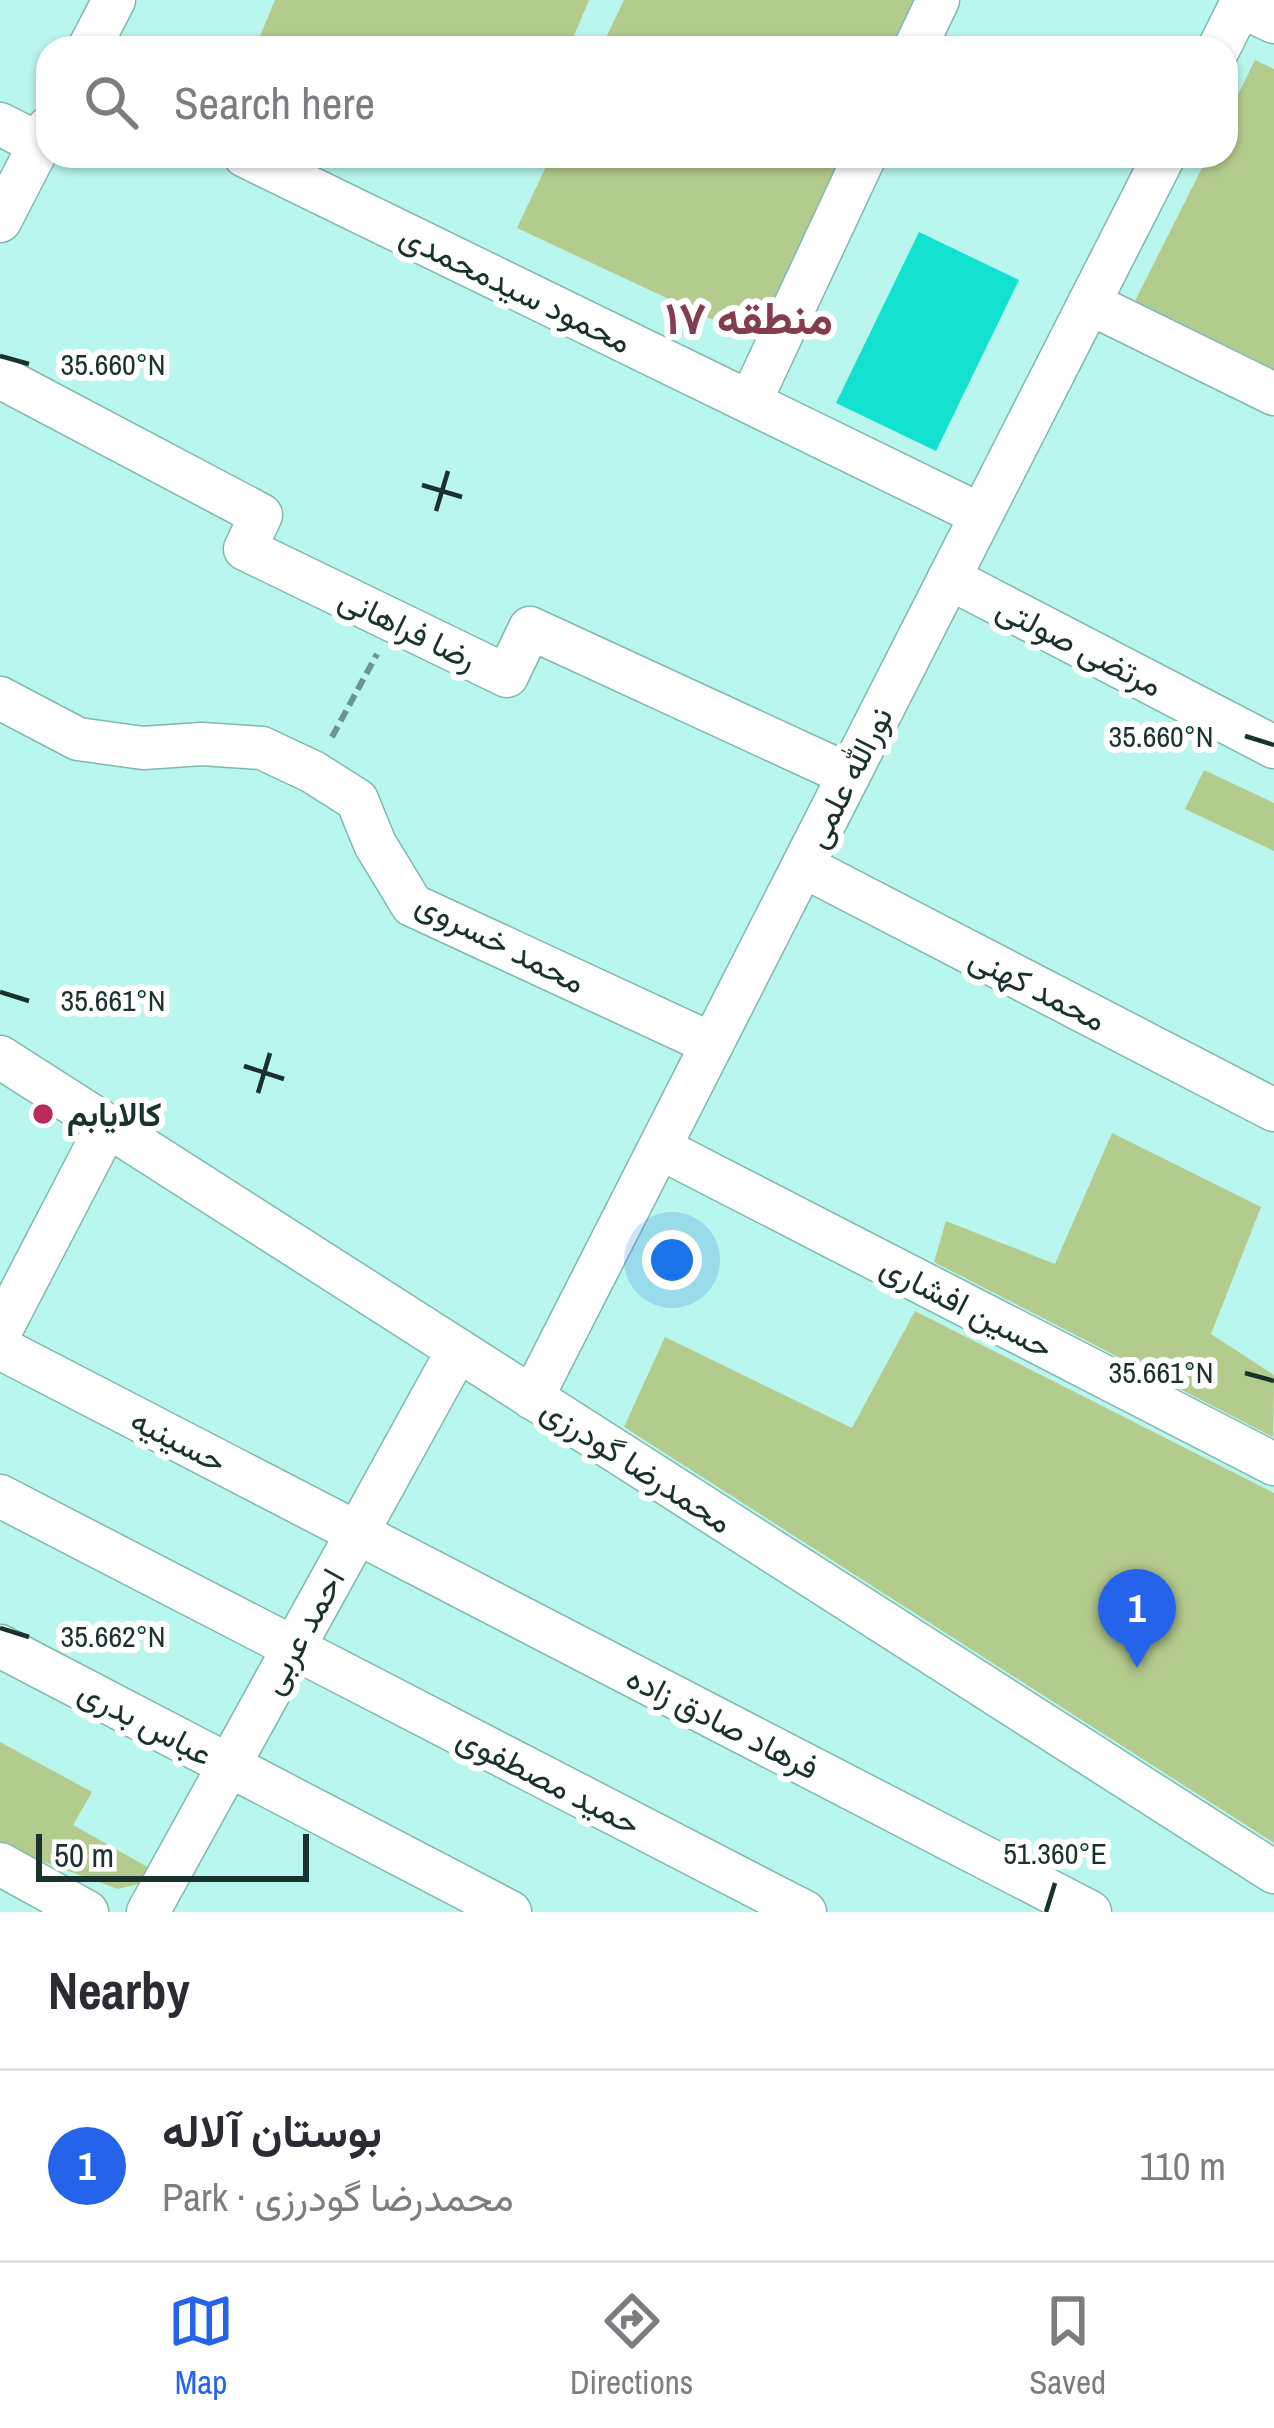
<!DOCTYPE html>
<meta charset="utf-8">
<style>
:root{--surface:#fff;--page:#f7f7f7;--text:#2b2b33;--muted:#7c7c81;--line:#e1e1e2;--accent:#2563eb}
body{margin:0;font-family:"Archivo Narrow",Vazirmatn,sans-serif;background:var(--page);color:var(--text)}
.scale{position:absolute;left:36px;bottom:30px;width:273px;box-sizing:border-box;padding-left:12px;border:6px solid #19322e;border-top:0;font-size:33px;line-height:42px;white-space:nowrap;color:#19322e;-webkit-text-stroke:9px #fff;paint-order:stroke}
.you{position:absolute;left:672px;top:1260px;width:42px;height:42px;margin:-30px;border:9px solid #fff;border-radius:50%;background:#1a73e8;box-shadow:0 0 0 18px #1a73e833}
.badge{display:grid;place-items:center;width:78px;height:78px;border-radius:50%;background:var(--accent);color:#fff;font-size:39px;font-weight:700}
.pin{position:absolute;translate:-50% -99px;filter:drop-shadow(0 3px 6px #0008)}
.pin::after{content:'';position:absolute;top:63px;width:42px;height:36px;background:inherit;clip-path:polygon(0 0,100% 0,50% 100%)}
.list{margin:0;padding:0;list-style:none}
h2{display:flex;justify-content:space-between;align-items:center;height:156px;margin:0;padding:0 48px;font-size:51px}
h2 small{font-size:39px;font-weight:400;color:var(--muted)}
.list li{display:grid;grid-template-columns:78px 1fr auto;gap:36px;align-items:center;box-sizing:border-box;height:192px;padding:0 48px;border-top:3px solid var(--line)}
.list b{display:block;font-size:45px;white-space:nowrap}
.list p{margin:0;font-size:39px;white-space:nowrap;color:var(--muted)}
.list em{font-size:39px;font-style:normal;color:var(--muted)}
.icon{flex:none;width:66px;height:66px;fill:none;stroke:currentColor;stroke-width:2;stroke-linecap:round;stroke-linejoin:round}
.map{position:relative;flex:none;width:1274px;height:1912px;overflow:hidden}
.search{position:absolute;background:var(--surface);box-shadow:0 3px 9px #0004;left:36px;right:36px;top:36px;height:132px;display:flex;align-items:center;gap:30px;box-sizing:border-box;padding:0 42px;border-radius:36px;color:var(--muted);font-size:45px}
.sheet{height:348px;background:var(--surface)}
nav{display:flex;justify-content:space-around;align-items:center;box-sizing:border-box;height:168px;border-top:3px solid var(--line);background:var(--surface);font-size:33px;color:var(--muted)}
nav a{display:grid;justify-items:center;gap:6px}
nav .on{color:var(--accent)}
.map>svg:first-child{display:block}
.green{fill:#b4cb8e}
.water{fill:#12e1d0}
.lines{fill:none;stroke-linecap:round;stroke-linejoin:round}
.minor-casing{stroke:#7eb9b1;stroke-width:45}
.path{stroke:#6b9690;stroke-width:6;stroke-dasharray:12 6;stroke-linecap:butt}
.minor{stroke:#fff;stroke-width:42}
.ticks{fill:none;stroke:#19322e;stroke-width:4.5}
.poi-dot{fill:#b92b5d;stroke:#fff;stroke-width:4.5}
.labels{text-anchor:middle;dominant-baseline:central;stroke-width:12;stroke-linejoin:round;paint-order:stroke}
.street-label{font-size:33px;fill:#19322e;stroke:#fff}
.poi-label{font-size:33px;font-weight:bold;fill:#19322e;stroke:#fff;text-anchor:start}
.district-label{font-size:45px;font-weight:bold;fill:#843c50;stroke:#fff}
.ticks-label{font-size:30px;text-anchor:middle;fill:#19322e;stroke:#fff;stroke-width:12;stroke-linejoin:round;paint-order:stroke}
</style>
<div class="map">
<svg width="1274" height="1912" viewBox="0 0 1274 1912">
<rect width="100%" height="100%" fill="#b9f6ed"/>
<g class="green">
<path d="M275,0H589L569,48H255Z"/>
<path d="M624,0H926L904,48H601Z"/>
<path d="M1255,60L1274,69V370L1135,301L1208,156H1226V119Z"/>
<path d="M551,156H853L765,344L517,228Z"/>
<path d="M1204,770L1274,803V851L1185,809Z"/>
<path d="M1112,1133L1261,1207L1211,1334L1274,1375L1273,1437L934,1262L946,1221L1055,1264Z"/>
<path d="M915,1311L1274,1493V1843L624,1427L665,1337L852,1428Z"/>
<path d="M0,1742L92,1792L73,1825L151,1869L142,1883L118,1889L0,1846Z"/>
</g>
<path class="water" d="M919,232L1019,280L936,451L836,403Z"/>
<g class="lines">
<defs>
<g id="minor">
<path d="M1240,6L1274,22"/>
<path d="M89,48L114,0"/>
<path d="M915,48L938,0"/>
<path d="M1219,48L1243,0"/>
<path d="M0,124L39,144"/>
<path d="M245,156L981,515"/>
<path d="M0,221L48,128"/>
<path d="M1089,303L1274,394"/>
<path d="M0,377L261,515L245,549L507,676L530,628L849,775"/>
<path d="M750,402L865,156"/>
<path d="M949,578L1274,747"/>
<path d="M0,698L78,739L143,748L202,744L262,748L313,772L357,800L375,844L412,905L712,1044"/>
<path d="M803,866L1274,1110"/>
<path d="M0,1057L1274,1872"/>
<path d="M660,1148L1274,1464"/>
<path d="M0,1332L107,1126"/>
<path d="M0,1348L1090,1912"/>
<path d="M532,1398L1164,156"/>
<path d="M0,1496L805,1912"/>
<path d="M0,1646L510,1912"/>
<path d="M0,1864L87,1912"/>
<path d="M148,1912L458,1350"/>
</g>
</defs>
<use href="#minor" class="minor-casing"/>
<path class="path" d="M332,737L377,654"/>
<use href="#minor" class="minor"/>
</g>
<path class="ticks" d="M0,356L29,364M422,485L462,497M436,511L448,471M1245,736L1274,745M0,992L29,1001M244,1066L284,1079M258,1093L270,1053M1245,1373L1274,1381M0,1628L29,1637M1046,1912L1055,1883"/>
<circle class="poi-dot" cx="43" cy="1114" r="12"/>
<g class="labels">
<g class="street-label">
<text transform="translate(516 288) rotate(26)">محمود سیدمحمدی</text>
<text transform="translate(408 628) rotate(26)">رضا فراهانی</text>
<text transform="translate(1080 646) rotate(27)">مرتضی صولتی</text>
<text transform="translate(848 777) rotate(-63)">نورالله علمی</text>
<text transform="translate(501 942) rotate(27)">محمد خسروی</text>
<text transform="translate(1038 988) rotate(27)">محمد کهنی</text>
<text transform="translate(967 1306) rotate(27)">حسین افشاری</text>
<text transform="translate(179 1440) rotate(27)">حسینیه</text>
<text transform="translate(637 1465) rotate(33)">محمدرضا گودرزی</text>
<text transform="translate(302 1631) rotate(-61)">احمد عربی</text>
<text transform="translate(146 1722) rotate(28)">عباس بدری</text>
<text transform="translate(723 1722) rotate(27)">فرهاد صادق زاده</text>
<text transform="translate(549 1780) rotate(27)">حمید مصطفوی</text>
</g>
<g class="poi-label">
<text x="67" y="1114">کالایابم</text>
</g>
<g class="district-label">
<text x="749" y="317">منطقه ۱۷</text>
</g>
</g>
<g class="ticks-label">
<text x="113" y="375">35.660°N</text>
<text x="1161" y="747">35.660°N</text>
<text x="113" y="1011">35.661°N</text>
<text x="1161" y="1383">35.661°N</text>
<text x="113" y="1647">35.662°N</text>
<text x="1055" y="1864">51.360°E</text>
</g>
</svg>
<div class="scale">50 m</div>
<div class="you"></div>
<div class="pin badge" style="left:1137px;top:1668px">1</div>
<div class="search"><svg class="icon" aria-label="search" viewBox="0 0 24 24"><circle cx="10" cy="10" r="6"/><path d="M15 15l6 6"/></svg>Search here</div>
</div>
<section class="sheet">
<h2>Nearby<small></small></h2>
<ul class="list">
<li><span class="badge">1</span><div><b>بوستان آلاله</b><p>Park · محمدرضا گودرزی</p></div><em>110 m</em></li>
</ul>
</section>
<nav>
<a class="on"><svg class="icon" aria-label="map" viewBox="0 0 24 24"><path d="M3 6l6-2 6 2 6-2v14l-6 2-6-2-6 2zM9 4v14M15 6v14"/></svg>Map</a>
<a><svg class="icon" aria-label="directions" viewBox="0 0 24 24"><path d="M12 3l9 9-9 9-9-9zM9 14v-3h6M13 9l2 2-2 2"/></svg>Directions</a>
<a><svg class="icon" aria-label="saved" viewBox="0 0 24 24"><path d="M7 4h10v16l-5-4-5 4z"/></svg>Saved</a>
</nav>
